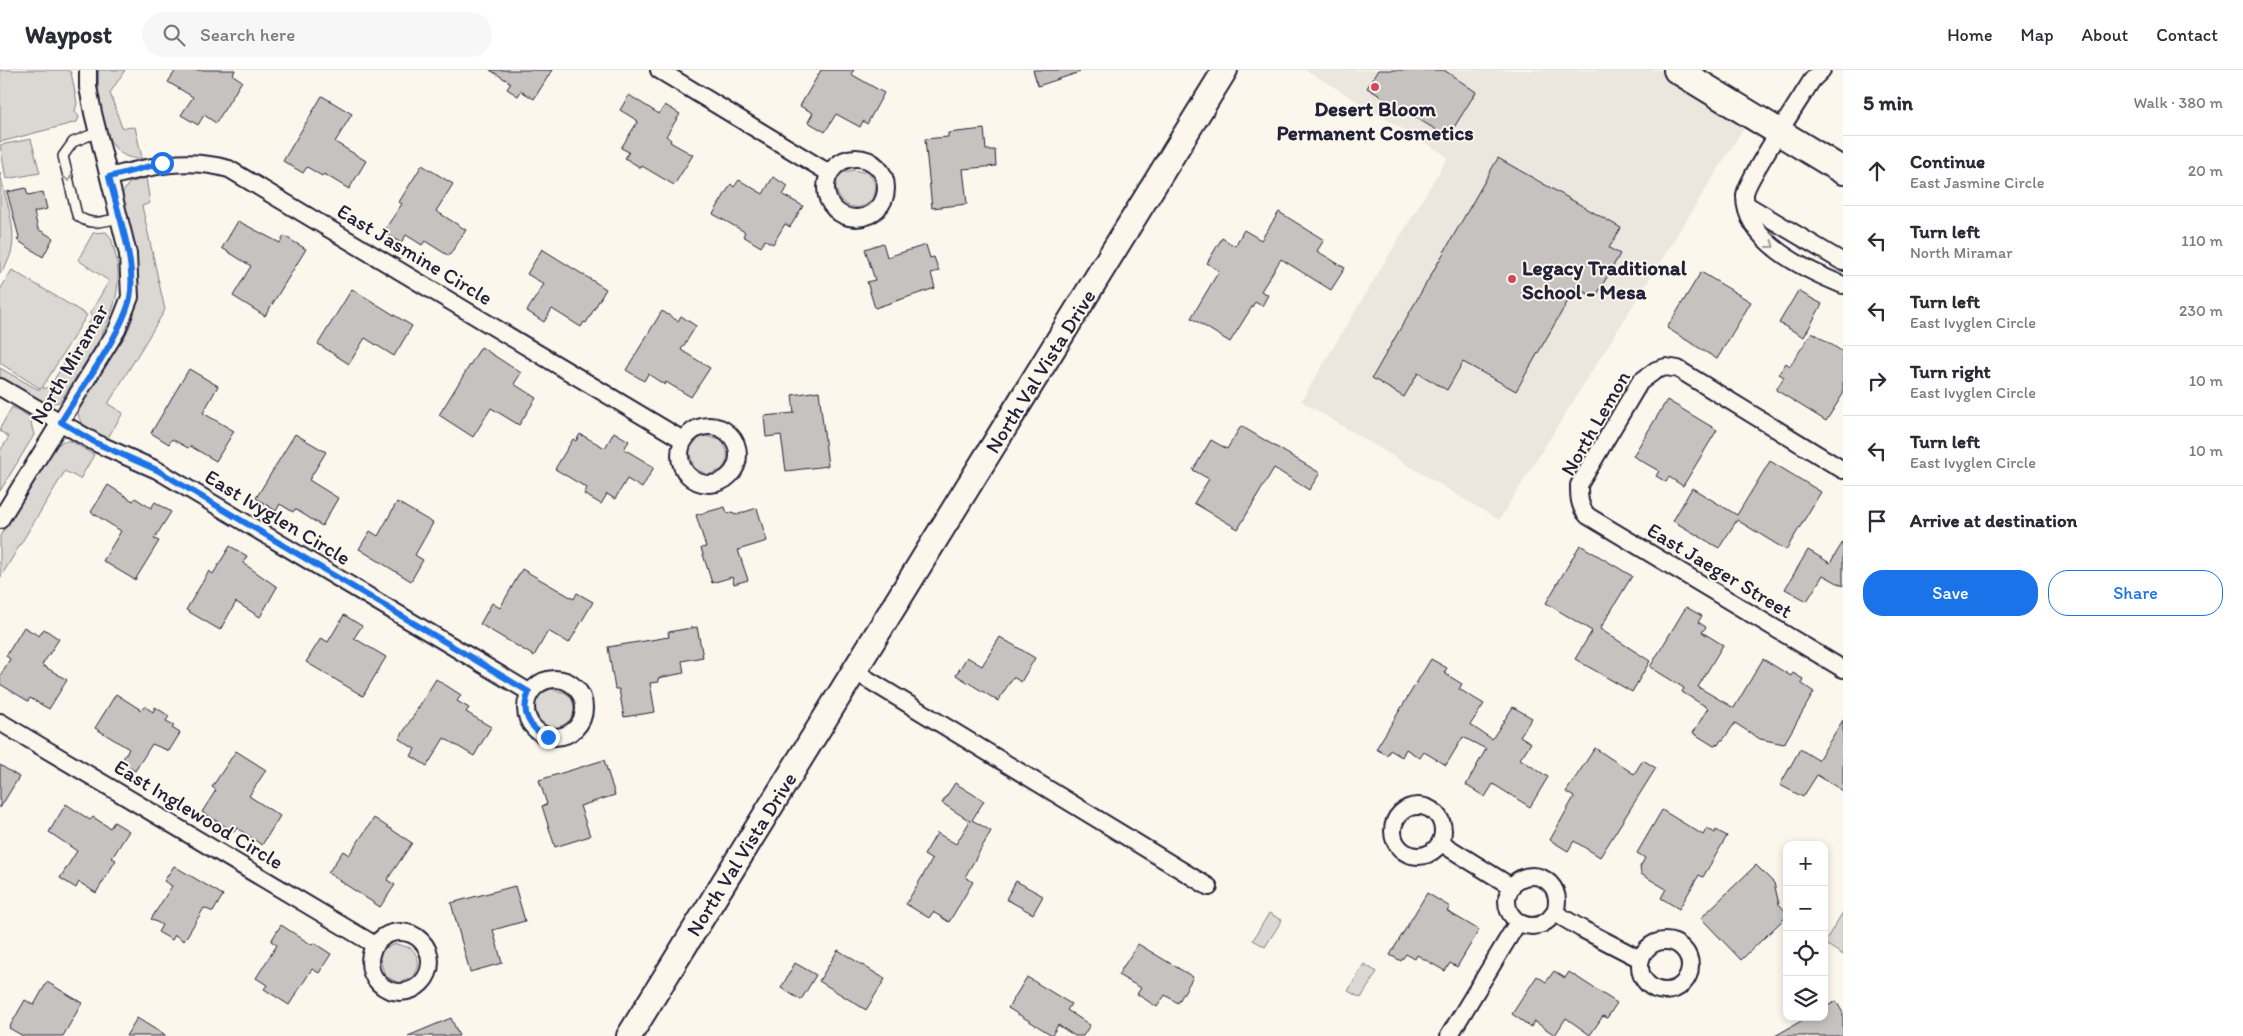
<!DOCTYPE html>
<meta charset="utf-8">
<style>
:root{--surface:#fff;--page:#f7f7f7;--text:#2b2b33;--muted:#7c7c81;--line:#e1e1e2;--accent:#1a73e8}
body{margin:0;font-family:Itim,sans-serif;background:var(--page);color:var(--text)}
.controls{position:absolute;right:15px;bottom:15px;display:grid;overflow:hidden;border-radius:10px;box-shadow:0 2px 8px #0003}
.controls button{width:45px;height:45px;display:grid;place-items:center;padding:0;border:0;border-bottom:1px solid var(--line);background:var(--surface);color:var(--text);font:25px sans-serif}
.stop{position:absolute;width:15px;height:15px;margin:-11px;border:4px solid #1a73e8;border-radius:50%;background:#fff}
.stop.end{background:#1a73e8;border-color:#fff;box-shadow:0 1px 5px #0008}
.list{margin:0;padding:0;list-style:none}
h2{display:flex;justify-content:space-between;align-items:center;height:65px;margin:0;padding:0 20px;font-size:21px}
h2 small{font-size:16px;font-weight:400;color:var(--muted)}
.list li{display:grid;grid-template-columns:32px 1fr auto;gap:15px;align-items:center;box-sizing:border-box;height:70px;padding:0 20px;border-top:1px solid var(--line)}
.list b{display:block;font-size:19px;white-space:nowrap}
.list p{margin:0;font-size:16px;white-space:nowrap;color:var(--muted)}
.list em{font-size:16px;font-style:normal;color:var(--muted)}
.actions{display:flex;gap:10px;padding:15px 20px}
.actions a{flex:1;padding:11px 0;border:1px solid var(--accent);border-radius:20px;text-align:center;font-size:18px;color:var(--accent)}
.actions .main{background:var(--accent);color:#fff}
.icon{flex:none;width:28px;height:28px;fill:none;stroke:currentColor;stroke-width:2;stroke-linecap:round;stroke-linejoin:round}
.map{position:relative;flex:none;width:1843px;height:966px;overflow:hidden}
header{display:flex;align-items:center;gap:30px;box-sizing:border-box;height:70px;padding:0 25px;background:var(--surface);border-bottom:1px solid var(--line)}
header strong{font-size:24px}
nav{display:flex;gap:28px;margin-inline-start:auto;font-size:18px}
.search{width:350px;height:45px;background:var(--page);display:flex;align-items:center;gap:12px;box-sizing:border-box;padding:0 18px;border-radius:28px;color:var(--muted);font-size:19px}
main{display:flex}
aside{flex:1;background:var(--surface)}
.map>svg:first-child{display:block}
.built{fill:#ebe7df}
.green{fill:#dbd8d3;stroke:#7e7d87}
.building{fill:#c6c2c0;stroke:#22223b}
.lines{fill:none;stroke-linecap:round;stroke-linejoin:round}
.service-casing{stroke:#22223b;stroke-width:12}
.minor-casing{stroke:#22223b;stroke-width:20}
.secondary-casing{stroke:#22223b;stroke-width:28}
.primary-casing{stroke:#22223b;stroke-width:30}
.service{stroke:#fbf7ec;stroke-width:9}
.minor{stroke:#fbf7ec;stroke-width:16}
.secondary{stroke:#fbf7ec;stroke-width:24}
.primary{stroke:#fbf7ec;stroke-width:26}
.oneway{stroke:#99979c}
.route{stroke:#1a73e8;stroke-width:6}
.poi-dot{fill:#d1495b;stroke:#fbf7ec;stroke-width:2}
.labels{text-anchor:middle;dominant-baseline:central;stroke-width:4;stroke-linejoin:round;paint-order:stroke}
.poi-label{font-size:21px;font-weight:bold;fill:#22223b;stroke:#fbf7ec}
.street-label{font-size:21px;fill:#22223b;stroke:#fbf7ec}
</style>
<header>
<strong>Waypost</strong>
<div class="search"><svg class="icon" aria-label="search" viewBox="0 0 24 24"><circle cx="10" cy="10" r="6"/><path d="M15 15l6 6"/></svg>Search here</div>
<nav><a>Home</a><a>Map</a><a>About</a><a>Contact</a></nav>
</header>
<main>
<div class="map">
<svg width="1843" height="966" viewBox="0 0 1843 966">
<rect width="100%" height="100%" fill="#fbf7ec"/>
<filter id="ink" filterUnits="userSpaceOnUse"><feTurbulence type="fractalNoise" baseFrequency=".02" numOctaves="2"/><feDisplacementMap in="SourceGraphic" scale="10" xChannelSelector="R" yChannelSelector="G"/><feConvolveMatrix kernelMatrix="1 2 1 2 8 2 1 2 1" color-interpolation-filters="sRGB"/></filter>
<g filter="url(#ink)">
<path class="built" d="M1306,0H1677L1752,45L1499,450L1301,331L1448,87Z"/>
<g class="green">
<path d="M0,0H67L71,2L77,33L75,41L79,47L77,52L0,72Z"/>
<path d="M99,0H125L110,23L122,58L135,57L142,88C102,94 96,28 99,0Z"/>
<path d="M31,69L40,103L6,109L0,75Z"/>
<path d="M853,100L868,103C880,115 877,131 861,137C843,140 832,122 836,105Z"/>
<path d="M0,102C4,127 18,158 11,183C9,190 4,198 0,204Z"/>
<path d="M146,108L150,133L142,136L165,240L108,334L123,343L107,369C96,362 78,357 78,342C90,312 115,287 129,258C148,214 132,168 122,124L129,113Z"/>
<path d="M106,162C112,167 113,175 115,183C130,239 87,287 60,332L46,334L0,308V298L37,319H41L0,293V220L12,200L87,245L42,318H49L92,248L90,243L109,211L78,190L93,163Z"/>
<path d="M12,337L34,349L31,353L34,365L0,421V381L9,367L0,361V358Z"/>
<path d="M705,366L720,370C729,379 730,390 721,400L708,405L694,398L687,375L688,372Z"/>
<path d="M63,371H71L94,385L80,409L65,401L0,508V466L55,377Z"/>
<path d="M551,619L566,623C593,647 544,677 536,641C535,635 533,630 535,625Z"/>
<path d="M1843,842V885L1824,873Z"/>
<path d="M1269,843L1282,850L1265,877L1253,870Z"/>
<path d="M396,874L411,878C420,887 421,898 412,908L399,913L385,906L378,883L379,880Z"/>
<path d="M1364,894L1377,902L1361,928L1348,921Z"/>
</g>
<g class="building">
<path d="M176,0H235L233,5L242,11L216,53L204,45L198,55L181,45L193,27L168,12Z"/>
<path d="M490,0H552L534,29L521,21L518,26L507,19L511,13Z"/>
<path d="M821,0H854L851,4L884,23L867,54L863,51L860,57L836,44L825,62L808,52L813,43L800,36Z"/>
<path d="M1033,0H1079L1080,2L1038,16Z"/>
<path d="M1378,0H1444L1476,22L1448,67L1367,18Z"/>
<path d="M629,25L659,44L665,35L680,44L666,66L671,70L670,72L693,85L674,115L642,96L641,98L625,88L629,82L621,78L638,51L620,40Z"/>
<path d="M322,26L352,44L335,72L366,91L349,119L324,104L322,106L307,97L303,103L283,91Z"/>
<path d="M984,59L986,80H995L996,96L963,99L967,134L932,138L925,69L948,67V63Z"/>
<path d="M1498,88L1621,158L1609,178L1620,184L1595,228L1576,217L1516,321L1463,292L1447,320L1418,303L1404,327L1372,308Z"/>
<path d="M422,95L453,114L436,141L466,160L449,186L425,171L422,175L406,165L401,173L383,162L402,134L399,132Z"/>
<path d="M773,107L788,116L783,125L803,136L790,157L785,154L773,174L765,170L761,177L743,166L745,162L713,144L731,114L734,117L739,110L763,124Z"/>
<path d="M26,118L28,125L43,122L47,139L34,142L38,159L53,168L43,187L17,170L19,167L7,122Z"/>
<path d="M1279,142L1324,170L1317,181L1345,198L1331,220L1281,189L1261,221L1268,225L1262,236L1255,232L1230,272L1191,248L1219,201L1207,193L1222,168L1235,176L1244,160L1261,170Z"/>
<path d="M238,151L280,173L284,166L306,179L265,246L233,226L251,196L222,178Z"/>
<path d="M883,173L887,187L926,175L930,188L934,187L939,201L931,203L935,218L875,238L867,212L875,210L865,179Z"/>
<path d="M542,179L606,219L586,253L584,252L581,257L552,239L544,252L527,241L544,214L527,204Z"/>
<path d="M1701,202L1751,232L1717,289L1667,258Z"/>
<path d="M352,219L412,256L394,286L365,268L349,294L318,274Z"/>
<path d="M1798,221L1822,234L1804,267L1779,253Z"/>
<path d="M662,241L678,251L681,246L696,256L681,280L710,298L691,327L666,312L665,315L648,304L644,311L626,300Z"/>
<path d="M1812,262L1843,282V324L1826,351L1776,320L1784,307L1779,304L1786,293L1790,296Z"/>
<path d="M481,277L521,303L514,314L536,328L519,355L491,338L473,367L439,345Z"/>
<path d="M189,299L218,316L203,343L234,361L216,391L190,376L188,378L172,369L169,374L151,363Z"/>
<path d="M819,321L828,396L786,401L781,365L766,367L764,346L794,343L792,325Z"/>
<path d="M1667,330L1717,360L1683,416L1669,407L1666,412L1656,406L1659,401L1633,386Z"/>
<path d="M1241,356L1320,403L1309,420L1274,398L1238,459L1194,433L1209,409L1193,400L1211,370L1227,379Z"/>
<path d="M614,362L629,371L624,379L654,397L642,418L627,409L615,429L607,424L601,434L584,424L587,418L555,399L573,369L576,371L580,364L605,378Z"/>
<path d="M295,364L326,382L309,410L338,428L322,456L295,439L293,442L280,434L276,441L256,428Z"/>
<path d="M1770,391L1821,422L1786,480L1737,450L1719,478L1673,451L1692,418L1737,445Z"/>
<path d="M108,415L133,431L135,428L151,438L155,432L171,442L154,469L159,471L135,510L103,491L121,461L91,442Z"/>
<path d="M397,432L433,453L415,485L423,490L411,511L359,479L370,461L378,466Z"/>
<path d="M725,437L727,443L732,442L735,445L757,438L767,471L738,480L748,510L734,514L732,507L712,513L701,478L706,477L696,445Z"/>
<path d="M1843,472V516L1823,505L1807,531L1785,519L1808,480L1830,493Z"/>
<path d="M1580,475L1632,506L1600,559L1650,591L1632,622L1575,589L1592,561L1546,533Z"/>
<path d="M230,476L247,486L243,493L277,517L260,547L236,532L220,560L186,540L209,501L213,504Z"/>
<path d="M522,499L574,529L577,523L593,532L569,573L548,561L534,586L480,554L492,533L500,538Z"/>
<path d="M1686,537L1702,546L1698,552L1706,557L1702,562L1723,575L1698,617L1734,638L1763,589L1791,606L1793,603L1803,609L1801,613L1814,622L1784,674L1760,669L1735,653L1723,670H1721L1718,675L1715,674L1714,676L1693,663L1708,638L1682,622L1684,618L1650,597Z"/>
<path d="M344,545L362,556L354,568L386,587L363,626L306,592L321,568L328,572Z"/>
<path d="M24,557L39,566L44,559L59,569L42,595L67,610L49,639L30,628L28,631L0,614V606L10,589L6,586Z"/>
<path d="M697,557L703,587L682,591L684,603L658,608L659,612L650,613L655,642L624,647L619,619H615L608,577L669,567L668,562Z"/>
<path d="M1000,567L1035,588L1021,612L1013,607L998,631L956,605L967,587L982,596Z"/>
<path d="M1431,589L1447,598L1444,603L1462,614L1459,619L1484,634L1470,655L1492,669L1513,637L1532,648L1520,666L1531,673L1520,689L1548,707L1530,737L1493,714L1485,727L1466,715L1486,679L1463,667L1446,695L1424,682L1420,688L1406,679L1402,687L1390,680L1387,685L1376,679Z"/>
<path d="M436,609L461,625L457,631L469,638L466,642L491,657L474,686L444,668L427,696L411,686L415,679L399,669Z"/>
<path d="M116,624L141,640L144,636L153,642L155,637L169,646L166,651L174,655L172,658L180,663L169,681L152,674L135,701L121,692L129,679L95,658Z"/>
<path d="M1843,650V721L1817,705L1803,727L1780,715L1800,679L1818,690Z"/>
<path d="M1595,678L1634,704L1643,690L1656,698L1600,787L1574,771L1568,781L1550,770L1574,727L1566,722Z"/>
<path d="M236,681L266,700L249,726L280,746L262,775L237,758L234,762L202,742L216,720L212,717Z"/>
<path d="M604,690L615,725L580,736L590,766L555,777L542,736L547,734L539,710Z"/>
<path d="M0,695L19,707L0,738Z"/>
<path d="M955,713L984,731L972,750L991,761L965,807L973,812L949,852L933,842L929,848L906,834L932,790L924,785L937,763L956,774L970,751L942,733Z"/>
<path d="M66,734L90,750L93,747L110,758L114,752L129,761L112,788L116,790L96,823L79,812L76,818L60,808L77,781L49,762Z"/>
<path d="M1662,740L1703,765L1707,758L1715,763L1716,760L1727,766L1703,807L1699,805L1679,839L1661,828L1666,819L1641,804L1640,797L1645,788L1637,783Z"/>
<path d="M374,748L412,773L387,810L395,815L380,837L328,803L343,781L349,785Z"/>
<path d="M1756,795L1774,813L1779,834L1787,843V846L1741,890L1701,848Z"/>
<path d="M174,796L223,825L213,842L204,838L184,871L175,865L172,870L158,862L162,855L151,849L172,816L164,811Z"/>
<path d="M1016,811L1043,826L1033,844L1006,829Z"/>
<path d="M515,816L525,851L493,860L502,893L470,902L451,833Z"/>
<path d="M1427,823L1450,837L1447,841L1479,860L1457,897L1450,893L1445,901L1417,885L1415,889L1406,884L1401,891L1390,885Z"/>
<path d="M281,855L312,875L314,873L331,884L319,903L312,899L289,935L264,919L267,915L256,908L277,875L271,871Z"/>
<path d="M1138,874L1193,907L1178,933L1165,925L1157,937L1137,924L1141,918L1118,905Z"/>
<path d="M838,880L885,909L866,940L819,911Z"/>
<path d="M795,893L816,905L801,930L781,918Z"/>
<path d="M1554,901L1565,908L1569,902L1617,933L1607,948L1603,946L1590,965L1566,948L1555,965L1534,951L1531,957L1512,944L1537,906L1546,912Z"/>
<path d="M1027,907L1071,934L1067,940L1090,955L1083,966H1075L1058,955L1052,965L1008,938Z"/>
<path d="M47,912L82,933L63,966H23L9,958L25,930L34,935Z"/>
<path d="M1836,931L1843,943V966H1775L1808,947H1824V938Z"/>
<path d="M137,948L166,966H126Z"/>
<path d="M451,948L459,966H408Z"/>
</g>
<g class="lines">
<defs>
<path id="service" d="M98,62L73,72L63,86L77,145C90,157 104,151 119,148"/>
<g id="minor">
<path d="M659,0L829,103"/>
<path d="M1822,0L1812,10C1801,28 1745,112 1745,125C1744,172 1806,200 1843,215"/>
<circle cx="856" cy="118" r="30"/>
<path d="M109,107C153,96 183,87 229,99L683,370"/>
<path d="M1747,135L1843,192"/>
<path d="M0,317L96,373L157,400L529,622"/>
<circle cx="709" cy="385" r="29"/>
<path d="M1843,400L1678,299L1666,297L1656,300L1640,312L1579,415C1579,427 1579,437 1588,446L1843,599"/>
<path d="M0,450L117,260L130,227L128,184L93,43L88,17V0"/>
<path d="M854,601L1209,817"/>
<circle cx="555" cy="638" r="29"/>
<path d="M0,652L375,875"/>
<circle cx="1418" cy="761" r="25"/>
<path d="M1441,773L1512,817"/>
<circle cx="1532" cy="831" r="25"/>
<path d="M1555,843L1582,859L1640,889"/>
<circle cx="400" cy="892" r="30"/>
<circle cx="1665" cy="896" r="25"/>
<path d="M1449,966L1518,852"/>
</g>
<path id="secondary" d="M629,966L1225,0"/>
<path id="primary" d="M1677,0L1843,101"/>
</defs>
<use href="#service" class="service-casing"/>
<use href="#minor" class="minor-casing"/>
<use href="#secondary" class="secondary-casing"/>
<use href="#primary" class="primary-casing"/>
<use href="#service" class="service"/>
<use href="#minor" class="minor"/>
<use href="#secondary" class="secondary"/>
<use href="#primary" class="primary"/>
</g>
<defs><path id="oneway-chevron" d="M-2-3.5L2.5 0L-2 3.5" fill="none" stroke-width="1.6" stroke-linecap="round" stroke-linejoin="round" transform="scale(1.25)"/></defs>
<g class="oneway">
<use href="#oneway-chevron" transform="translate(68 108) rotate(76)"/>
<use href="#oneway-chevron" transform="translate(1771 175) rotate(36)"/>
</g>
</g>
<g class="lines" filter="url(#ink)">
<path class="route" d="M162,93L109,107C117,141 137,193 130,228C123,262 80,320 61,352L96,373L157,400L529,622C520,642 529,659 548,667"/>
</g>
<g class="poi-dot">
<circle cx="1375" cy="17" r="5"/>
<circle cx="1512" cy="209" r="5"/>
</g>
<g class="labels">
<g class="poi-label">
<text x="1375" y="38">Desert Bloom<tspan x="1375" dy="24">Permanent Cosmetics</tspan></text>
<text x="1522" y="197" text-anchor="start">Legacy Traditional<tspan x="1522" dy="24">School - Mesa</tspan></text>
</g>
<g class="street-label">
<text transform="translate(415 184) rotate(31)">East Jasmine Circle</text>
<text transform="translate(69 294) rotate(-60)">North Miramar</text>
<text transform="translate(1040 301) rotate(-58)">North Val Vista Drive</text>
<text transform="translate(1595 353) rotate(-60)">North Lemon</text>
<text transform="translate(278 447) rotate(31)">East Ivyglen Circle</text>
<text transform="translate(1720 500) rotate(31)">East Jaeger Street</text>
<text transform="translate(199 744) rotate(31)">East Inglewood Circle</text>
<text transform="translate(741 784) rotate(-58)">North Val Vista Drive</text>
</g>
</g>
</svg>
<div class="controls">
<button>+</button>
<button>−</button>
<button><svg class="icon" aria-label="locate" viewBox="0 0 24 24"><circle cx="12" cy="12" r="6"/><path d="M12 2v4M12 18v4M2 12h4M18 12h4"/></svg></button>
<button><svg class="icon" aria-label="layers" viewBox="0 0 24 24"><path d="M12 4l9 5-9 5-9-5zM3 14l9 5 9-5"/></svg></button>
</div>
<div class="stop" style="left:162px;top:93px"></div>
<div class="stop end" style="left:548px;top:667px"></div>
</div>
<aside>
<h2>5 min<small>Walk · 380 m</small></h2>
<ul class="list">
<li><svg class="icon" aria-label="ahead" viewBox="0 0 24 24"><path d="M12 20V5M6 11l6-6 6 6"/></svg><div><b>Continue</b><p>East Jasmine Circle</p></div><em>20 m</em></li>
<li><svg class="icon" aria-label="left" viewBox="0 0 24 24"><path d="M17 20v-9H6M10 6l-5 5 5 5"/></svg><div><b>Turn left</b><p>North Miramar</p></div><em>110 m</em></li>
<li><svg class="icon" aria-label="left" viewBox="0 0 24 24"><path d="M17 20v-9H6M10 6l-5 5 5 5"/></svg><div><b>Turn left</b><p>East Ivyglen Circle</p></div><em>230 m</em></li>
<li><svg class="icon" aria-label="right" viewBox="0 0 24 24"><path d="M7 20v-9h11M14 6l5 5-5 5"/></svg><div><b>Turn right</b><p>East Ivyglen Circle</p></div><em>10 m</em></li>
<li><svg class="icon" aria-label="left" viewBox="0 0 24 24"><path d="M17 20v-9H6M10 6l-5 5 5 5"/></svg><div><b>Turn left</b><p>East Ivyglen Circle</p></div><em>10 m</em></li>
<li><svg class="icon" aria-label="arrive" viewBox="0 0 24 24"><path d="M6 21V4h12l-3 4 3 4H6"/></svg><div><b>Arrive at destination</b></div></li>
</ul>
<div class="actions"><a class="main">Save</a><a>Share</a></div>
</aside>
</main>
